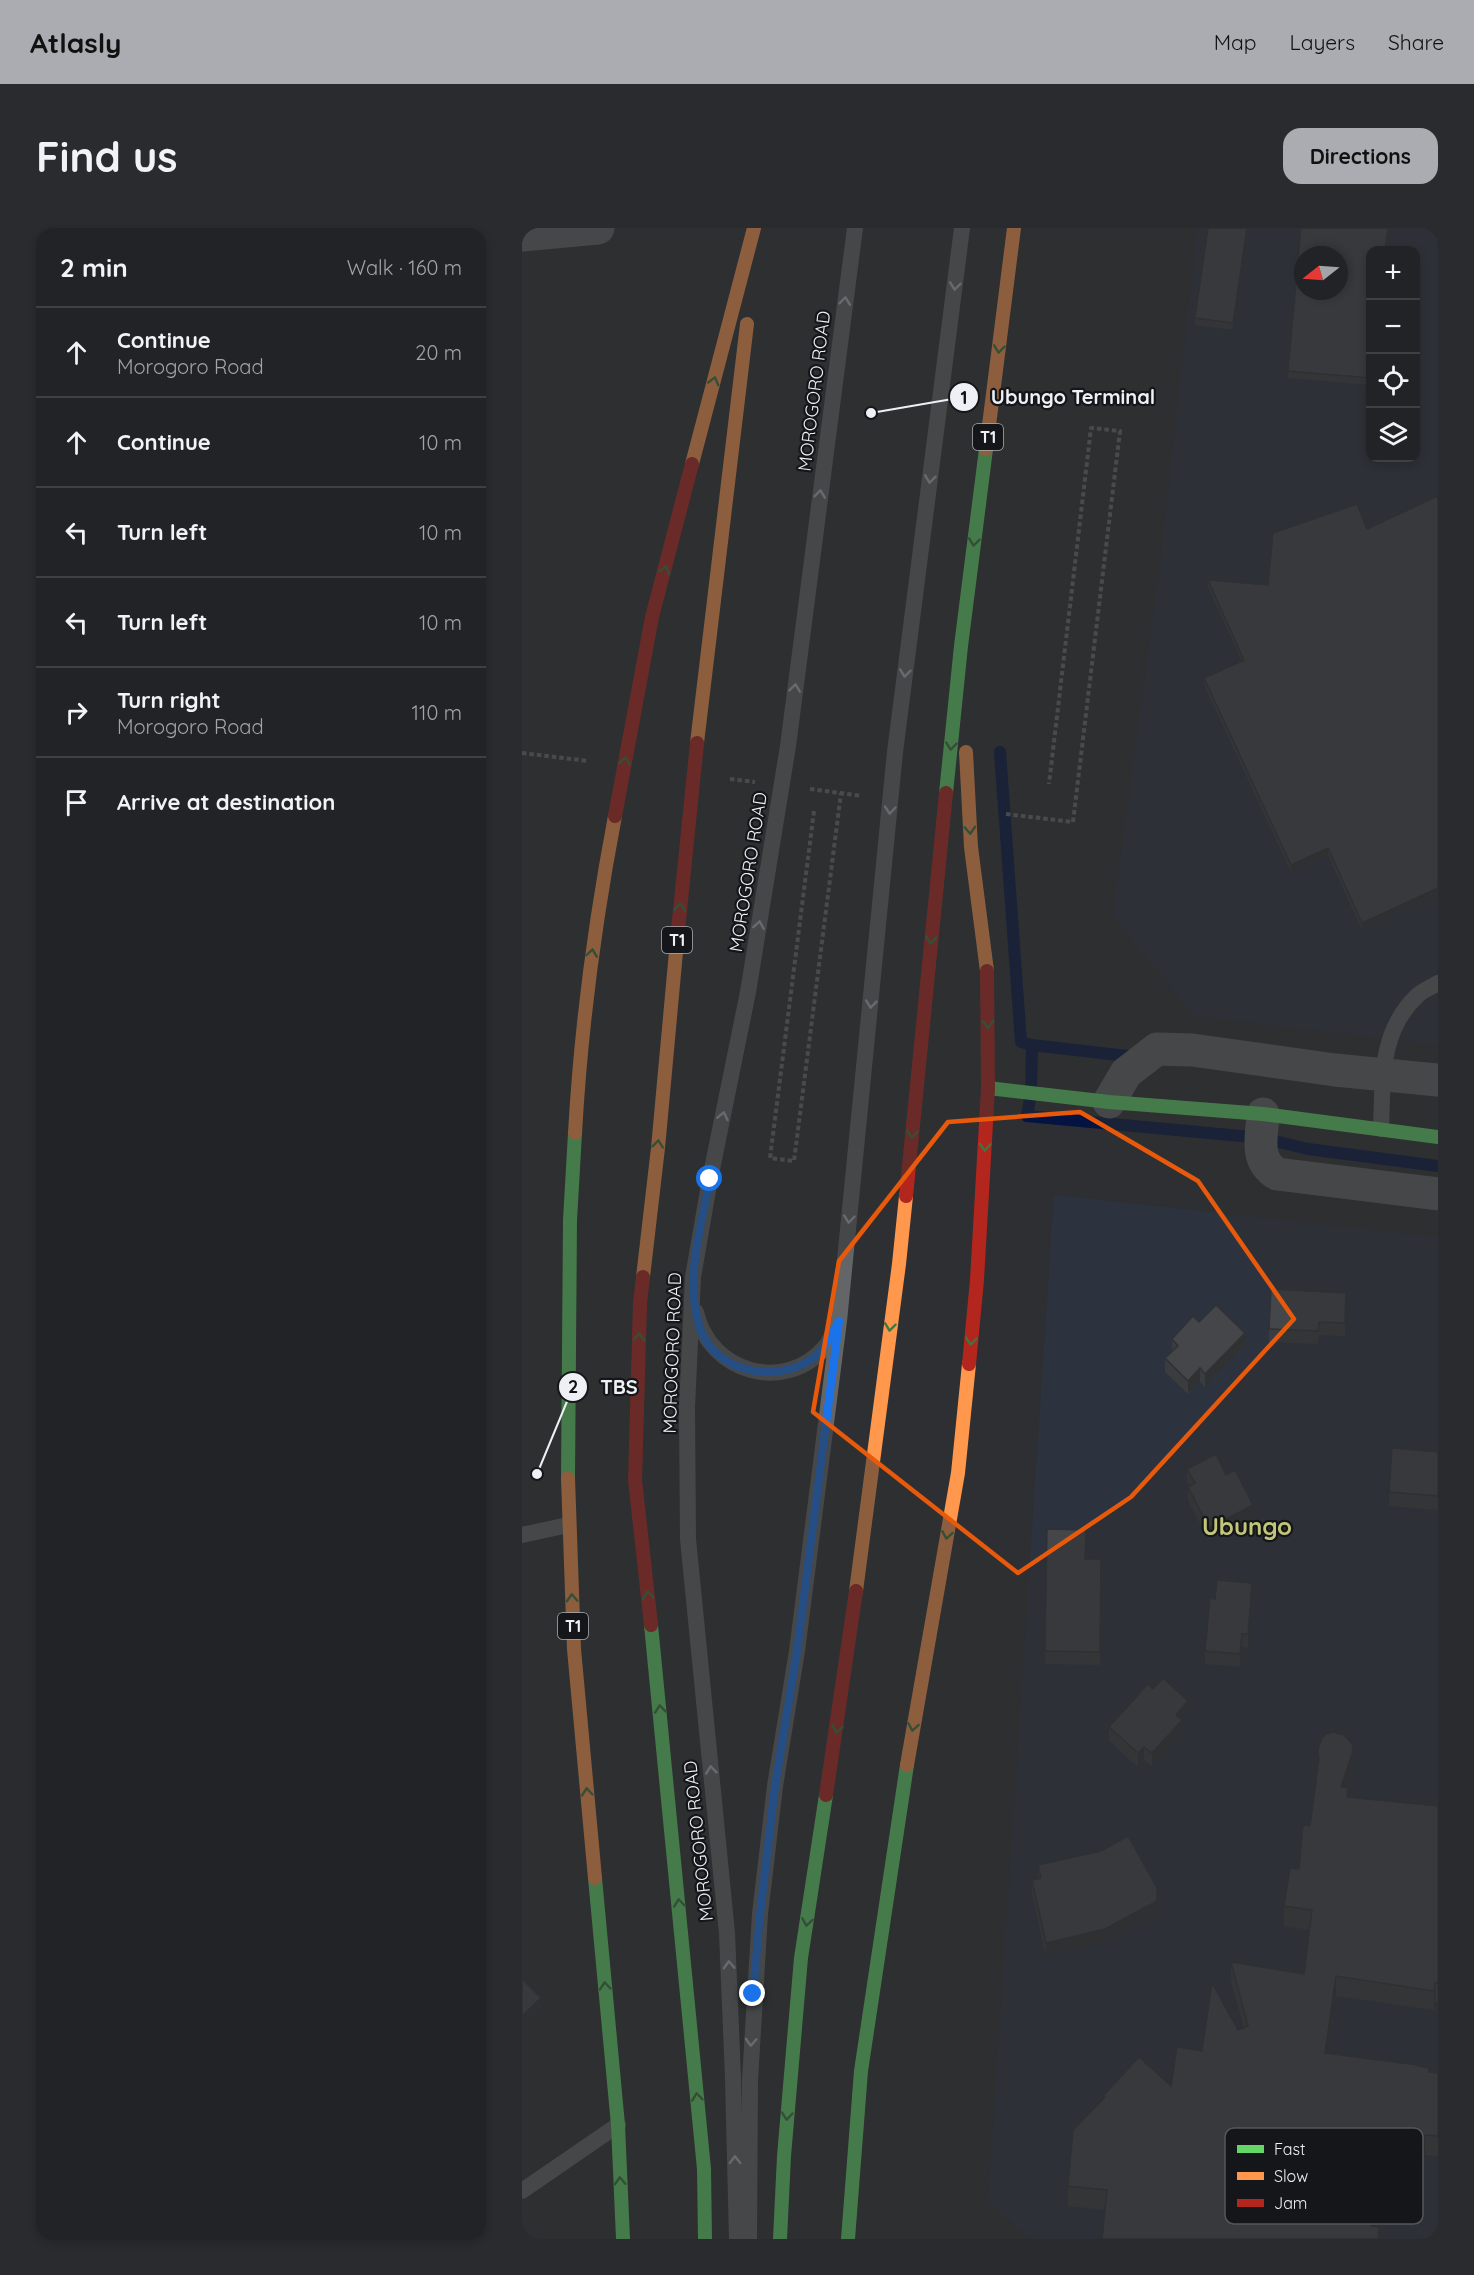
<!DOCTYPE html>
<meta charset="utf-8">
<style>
:root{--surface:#222326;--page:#2a2b2e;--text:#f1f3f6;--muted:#a2a4a7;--line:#3f4043;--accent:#aaacb1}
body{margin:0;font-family:Quicksand,sans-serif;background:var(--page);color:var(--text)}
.controls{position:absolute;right:18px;top:18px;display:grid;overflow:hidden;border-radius:12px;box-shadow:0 3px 9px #0003}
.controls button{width:54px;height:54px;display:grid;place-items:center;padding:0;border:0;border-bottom:2px solid var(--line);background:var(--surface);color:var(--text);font:30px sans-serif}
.compass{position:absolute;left:772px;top:18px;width:54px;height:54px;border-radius:50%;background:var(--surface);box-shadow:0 3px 9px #0003;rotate:253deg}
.stop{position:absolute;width:18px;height:18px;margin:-14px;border:4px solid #1a73e8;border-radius:50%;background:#fff}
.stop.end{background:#1a73e8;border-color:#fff;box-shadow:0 2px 6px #0008}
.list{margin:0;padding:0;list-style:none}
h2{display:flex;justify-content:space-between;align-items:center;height:78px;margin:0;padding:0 24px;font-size:26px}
h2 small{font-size:20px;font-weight:400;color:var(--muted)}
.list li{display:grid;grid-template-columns:39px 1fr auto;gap:18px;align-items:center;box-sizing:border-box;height:90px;padding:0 24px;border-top:2px solid var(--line)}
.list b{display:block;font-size:22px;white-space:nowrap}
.list p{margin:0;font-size:20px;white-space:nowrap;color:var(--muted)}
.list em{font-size:20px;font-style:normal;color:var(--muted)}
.icon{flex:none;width:33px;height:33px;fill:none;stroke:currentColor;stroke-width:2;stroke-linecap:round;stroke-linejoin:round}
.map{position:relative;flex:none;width:916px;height:2011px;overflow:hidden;border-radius:18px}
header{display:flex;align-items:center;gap:36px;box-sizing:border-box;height:84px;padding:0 30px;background:var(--accent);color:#111}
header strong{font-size:28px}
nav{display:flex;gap:33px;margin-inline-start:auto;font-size:21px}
.intro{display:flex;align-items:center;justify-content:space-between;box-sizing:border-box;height:144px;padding:0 36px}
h1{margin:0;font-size:42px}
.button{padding:15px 27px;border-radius:18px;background:var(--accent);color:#111;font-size:21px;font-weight:700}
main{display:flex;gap:36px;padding:0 36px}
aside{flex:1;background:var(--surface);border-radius:18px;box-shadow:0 3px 9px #0003}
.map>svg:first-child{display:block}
.built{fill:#2d333e;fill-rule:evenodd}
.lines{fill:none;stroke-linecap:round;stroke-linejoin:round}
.stream{stroke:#041341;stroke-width:12}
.path{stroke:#6b6c6e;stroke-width:4;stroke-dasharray:4.5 3;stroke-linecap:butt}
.lane{stroke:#646567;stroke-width:16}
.street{stroke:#646567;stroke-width:33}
.fast{stroke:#63d668;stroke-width:14}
.slow{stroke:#ff974d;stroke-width:14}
.jam{stroke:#b3261e;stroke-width:14}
.wall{fill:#3a3c3f;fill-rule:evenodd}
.shaded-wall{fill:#303133}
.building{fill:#444649;stroke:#303133;stroke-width:1.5;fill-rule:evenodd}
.oneway{stroke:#afb1b5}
.oneway2{stroke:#3c7640}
.route{stroke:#1a73e8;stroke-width:8}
.marked{fill:none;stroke:#e8590c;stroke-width:4.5;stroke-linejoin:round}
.labels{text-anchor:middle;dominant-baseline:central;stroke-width:4.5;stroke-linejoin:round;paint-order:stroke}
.shield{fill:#151619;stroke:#acafb3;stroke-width:1.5}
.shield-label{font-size:16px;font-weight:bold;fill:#edf0f5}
.street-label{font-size:18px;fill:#edf0f5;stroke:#151619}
.district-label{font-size:24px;font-weight:bold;fill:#c3c678;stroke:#151619}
.key{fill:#151619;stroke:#56575b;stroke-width:1.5}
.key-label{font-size:16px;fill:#edf0f5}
.leader{fill:none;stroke:#edf0f5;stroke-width:2}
.callout-dot{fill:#edf0f5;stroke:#151619;stroke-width:2}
.mark-label{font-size:18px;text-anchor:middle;font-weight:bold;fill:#111}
.callout-label{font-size:20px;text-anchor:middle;font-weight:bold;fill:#edf0f5;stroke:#151619;stroke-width:4.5;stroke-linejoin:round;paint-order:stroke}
</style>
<header>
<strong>Atlasly</strong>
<nav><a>Map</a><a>Layers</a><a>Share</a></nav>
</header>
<div class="intro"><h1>Find us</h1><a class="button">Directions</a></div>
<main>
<aside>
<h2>2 min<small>Walk · 160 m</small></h2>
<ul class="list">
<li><svg class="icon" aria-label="ahead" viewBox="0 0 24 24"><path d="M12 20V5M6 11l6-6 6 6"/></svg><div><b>Continue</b><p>Morogoro Road</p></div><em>20 m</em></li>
<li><svg class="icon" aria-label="ahead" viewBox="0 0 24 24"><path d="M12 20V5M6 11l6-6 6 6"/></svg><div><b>Continue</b></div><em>10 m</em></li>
<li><svg class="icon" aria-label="left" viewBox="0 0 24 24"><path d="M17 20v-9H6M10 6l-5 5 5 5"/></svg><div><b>Turn left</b></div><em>10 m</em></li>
<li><svg class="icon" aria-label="left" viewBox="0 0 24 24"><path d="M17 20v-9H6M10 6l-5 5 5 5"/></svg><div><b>Turn left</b></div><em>10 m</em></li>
<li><svg class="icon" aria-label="right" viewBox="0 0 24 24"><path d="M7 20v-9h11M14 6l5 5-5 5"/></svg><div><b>Turn right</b><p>Morogoro Road</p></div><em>110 m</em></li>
<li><svg class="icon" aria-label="arrive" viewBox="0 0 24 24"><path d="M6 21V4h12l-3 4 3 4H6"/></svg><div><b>Arrive at destination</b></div></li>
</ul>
</aside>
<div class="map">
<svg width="916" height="2011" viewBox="0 0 916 2011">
<rect width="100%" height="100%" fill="#2d2f32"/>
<g class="built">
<path d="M675,0H916V817L672,788L591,687L637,344ZM848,22H894V230H848ZM781,27H817V63H781Z"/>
<path d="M532,967L916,1009V2011H510L466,1973Z"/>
</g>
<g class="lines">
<g class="stream">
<path d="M478,524L499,814L510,817L509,865L505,888L740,910L786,921L916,938"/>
<path d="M510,817L614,829"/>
</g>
<g class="path">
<path d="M0,525L66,533"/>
<path d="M208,551L233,554"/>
<path d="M288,561L340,568"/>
<path d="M292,583L248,930L272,933L319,565"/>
<path d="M484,586L551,594L598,203L569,200L527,556"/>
</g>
<g class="lane">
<path d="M859,901C861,852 857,803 896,767C901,762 910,759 916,755"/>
<path d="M174,1084C187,1144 263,1167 304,1118C307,1114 310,1107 312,1101"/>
<path d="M0,1307L46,1297"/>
<path d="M0,1963L96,1897"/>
<path d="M215,2011L211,1850L205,1705L166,1311L165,1179L171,1049L188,951L226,764L266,518L333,0"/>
<path d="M227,2011L228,1852L238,1686L253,1558L275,1423L317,1093L373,524L440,0"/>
</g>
<g class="street">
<path d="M0,7L76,0"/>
<path d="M587,874L604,845L635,821L670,822L813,842L916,852"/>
<path d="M741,886C740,908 732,932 755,946L916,966"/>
</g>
<g class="fast">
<path d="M424,565L439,418L464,221"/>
<path d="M466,860L587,874L741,886L916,909"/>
<path d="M46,1250L48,992L53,905"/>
<path d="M129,1397L182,1941L183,2011"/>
<path d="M73,1650L96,1897L101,2011"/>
<path d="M258,2011L262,1928L279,1730L304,1567"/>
<path d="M326,2011L339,1843L385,1537"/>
</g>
<g class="slow">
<path d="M464,221L492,0"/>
<path d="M170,236L232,0"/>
<path d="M175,515L225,96"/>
<path d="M444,524L449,619L465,743"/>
<path d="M53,905C59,798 73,693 93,588"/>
<path d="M121,1049L136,920L156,702"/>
<path d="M46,1250L52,1421L73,1650"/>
<path d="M334,1363L377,1036L384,968"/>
<path d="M385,1537L436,1245L447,1136"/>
</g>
<g class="jam">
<path d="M93,588L130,389L170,236"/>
<path d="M156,702L175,515"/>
<path d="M384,968L424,565"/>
<path d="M121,1049L118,1075L113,1252L129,1397"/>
<path d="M447,1136L455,1052L466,860L465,743"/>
<path d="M304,1567L334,1363"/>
</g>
</g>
<g class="wall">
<path d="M686,0H726L711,102L673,97V90Z"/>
<path d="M779,0H866L864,22H849V157L766,150ZM781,27H817V63H781Z"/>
<path d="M916,268V667L840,702L806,627L769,644L682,457V450L720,433L686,359V352L746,357L845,301Z"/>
<path d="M824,1065L823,1108L797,1107L796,1116L747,1114V1101Z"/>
<path d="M677,1094L723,1118L683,1159L678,1154L666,1166L643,1144V1130L650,1124V1111Z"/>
<path d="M916,1224V1282L867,1278V1264Z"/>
<path d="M665,1241L704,1247L731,1290L687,1313L666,1272V1259L668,1258L665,1254Z"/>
<path d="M525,1301L563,1331H579L578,1437L523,1436Z"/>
<path d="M730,1368L726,1420L720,1419L718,1439L683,1436V1423L693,1371Z"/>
<path d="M631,1461L666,1486L660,1493V1506L630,1538L622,1532L616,1539L587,1513V1499Z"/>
<path d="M796,1521L831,1536L830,1546L826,1560V1569L916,1578V1775L913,1774L912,1782L814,1768L806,1825L896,1839L907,1844L916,1845V1928L903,1927L902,1939L865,1935L853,1998L857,2011L546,1978V1958L581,1871V1868L649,1858L680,1823L722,1800L709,1754V1734L782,1746L788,1702L762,1698V1678L777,1641L788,1598L796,1543Z"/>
<path d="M516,1637L635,1686L583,1714L524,1728L510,1666V1652L516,1651Z"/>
</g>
<g class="shaded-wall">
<path d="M725,0H726L711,102V95Z"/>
<path d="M806,620V627L769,644V637Z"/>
<path d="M916,660V667L840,702V695Z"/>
<path d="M723,1105V1118L683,1159V1146Z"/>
<path d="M678,1140V1154L666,1166V1153Z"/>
<path d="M731,1277V1290L687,1313V1300Z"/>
<path d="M730,1355V1368L726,1420V1406Z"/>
<path d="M720,1406V1419L718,1439V1426Z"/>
<path d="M666,1473V1486L660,1493V1506L630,1538V1525L654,1487Z"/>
<path d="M831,1517L830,1546L819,1578V1559Z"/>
<path d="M622,1519V1532L616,1539V1525Z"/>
<path d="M635,1673V1686L583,1714L524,1728V1715Z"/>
<path d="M814,1748V1768L803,1845V1825Z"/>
<path d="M913,1755V1774L912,1782V1763Z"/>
<path d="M19,1770V1780L0,1799V1788Z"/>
<path d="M903,1907V1927L902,1939V1919Z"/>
<path d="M865,1915V1935L851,2011L849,1998Z"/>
</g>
<g class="building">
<path d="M686,0H725L711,95L673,90Z"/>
<path d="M779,0H866L863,22H849V150L766,143ZM781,27H817V63H781Z"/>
<path d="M916,268V660L840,695L806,620L769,637L682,450L722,432L686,352L746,357L751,305L835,276L845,301Z"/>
<path d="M749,1061L824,1065L823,1095L797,1094L796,1103L747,1101Z"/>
<path d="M694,1077L723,1105L683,1146L678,1140L666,1153L643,1130L656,1118L650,1111L671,1088L677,1094Z"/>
<path d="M870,1220L916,1224V1268L867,1264Z"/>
<path d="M694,1226L704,1247L713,1242L731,1277L687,1300L666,1259L673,1255L665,1241Z"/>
<path d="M525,1301L564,1302L563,1331H579L578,1424L523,1423Z"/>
<path d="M695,1352L730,1355L726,1406H720L718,1426L683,1423L688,1370L693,1371Z"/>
<path d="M641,1450L666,1473L654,1487L660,1492L630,1525L622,1519L616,1525L587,1499L626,1456L631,1461Z"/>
<path d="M811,1504L822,1507L831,1517L830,1526L819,1559L826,1560L825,1569L916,1578V1755H913L912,1763L814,1748L803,1825L896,1837V1838L907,1840V1844L916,1845V1908L903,1907L902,1919L865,1915L849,1998L857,1999L856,2011H580L585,1962L546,1958L551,1902L583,1869L581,1868L617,1829L649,1858L655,1819L680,1823L690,1755L716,1802L726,1798L709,1734L782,1746L790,1682L762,1678L768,1640L777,1641L781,1597L788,1598L797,1531L796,1521L800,1510L805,1506Z"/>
<path d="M606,1608L635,1660V1673L583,1701L524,1715L510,1652L519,1650L516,1637L579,1623Z"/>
<path d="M0,1751L19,1770L0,1788Z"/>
</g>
<defs><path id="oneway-chevron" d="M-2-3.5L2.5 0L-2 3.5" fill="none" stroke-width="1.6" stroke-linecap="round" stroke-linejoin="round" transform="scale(1.5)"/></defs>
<g class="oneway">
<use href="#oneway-chevron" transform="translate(433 58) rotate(97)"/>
<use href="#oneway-chevron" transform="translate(323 73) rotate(-83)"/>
<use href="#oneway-chevron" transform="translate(408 251) rotate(97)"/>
<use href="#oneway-chevron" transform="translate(298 266) rotate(-83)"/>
<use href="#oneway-chevron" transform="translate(383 445) rotate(97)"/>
<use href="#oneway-chevron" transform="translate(273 460) rotate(-83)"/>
<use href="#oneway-chevron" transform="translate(368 582) rotate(95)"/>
<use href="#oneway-chevron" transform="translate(237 697) rotate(-81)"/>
<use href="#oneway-chevron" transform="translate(349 776) rotate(96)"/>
<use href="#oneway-chevron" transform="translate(201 888) rotate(-78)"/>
<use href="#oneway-chevron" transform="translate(327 991) rotate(96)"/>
<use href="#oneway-chevron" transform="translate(189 1542) rotate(-96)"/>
<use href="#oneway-chevron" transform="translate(207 1737) rotate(-92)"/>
<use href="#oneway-chevron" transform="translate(229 1814) rotate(93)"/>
<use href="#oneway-chevron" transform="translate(213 1932) rotate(-91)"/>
</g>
<g class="oneway2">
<use href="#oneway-chevron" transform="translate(477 121) rotate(97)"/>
<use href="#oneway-chevron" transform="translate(192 153) rotate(-75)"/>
<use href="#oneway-chevron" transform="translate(452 314) rotate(97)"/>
<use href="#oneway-chevron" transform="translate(143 342) rotate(-75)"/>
<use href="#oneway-chevron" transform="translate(429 518) rotate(96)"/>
<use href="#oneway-chevron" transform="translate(103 533) rotate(-79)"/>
<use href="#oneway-chevron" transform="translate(448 602) rotate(87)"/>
<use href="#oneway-chevron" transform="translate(158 679) rotate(-85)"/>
<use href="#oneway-chevron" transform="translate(409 712) rotate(96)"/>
<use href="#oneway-chevron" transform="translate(70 725) rotate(-82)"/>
<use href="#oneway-chevron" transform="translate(466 796) rotate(89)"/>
<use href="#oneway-chevron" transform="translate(390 906) rotate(96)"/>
<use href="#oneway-chevron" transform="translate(136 916) rotate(-84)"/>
<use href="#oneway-chevron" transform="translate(463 919) rotate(93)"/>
<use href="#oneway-chevron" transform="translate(368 1099) rotate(97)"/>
<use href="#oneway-chevron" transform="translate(117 1109) rotate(-88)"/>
<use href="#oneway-chevron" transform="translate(449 1113) rotate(95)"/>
<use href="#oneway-chevron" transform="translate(425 1307) rotate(100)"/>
<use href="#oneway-chevron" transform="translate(126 1367) rotate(-96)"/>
<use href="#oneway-chevron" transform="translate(50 1370) rotate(-93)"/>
<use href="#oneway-chevron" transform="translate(138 1481) rotate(-96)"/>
<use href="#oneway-chevron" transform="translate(391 1499) rotate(100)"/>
<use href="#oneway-chevron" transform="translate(315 1501) rotate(99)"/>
<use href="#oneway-chevron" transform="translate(65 1564) rotate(-95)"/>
<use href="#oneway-chevron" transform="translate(157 1675) rotate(-96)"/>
<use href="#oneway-chevron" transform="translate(285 1694) rotate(99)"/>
<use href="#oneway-chevron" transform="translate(83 1758) rotate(-95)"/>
<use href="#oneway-chevron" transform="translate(175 1869) rotate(-96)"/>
<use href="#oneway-chevron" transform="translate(265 1888) rotate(95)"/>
<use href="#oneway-chevron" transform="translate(98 1953) rotate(-93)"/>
</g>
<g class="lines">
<path class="route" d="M188,951C179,998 163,1050 177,1097C189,1141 246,1155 283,1135C301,1126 308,1109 317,1093L275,1423L253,1558L238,1686L231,1766"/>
</g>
<path d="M0 0H916V2011H0ZM558,884L676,953L772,1091L609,1269L496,1345L291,1184L317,1033L426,894Z" fill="#2d2f32" fill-opacity=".55" fill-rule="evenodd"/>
<path class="marked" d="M558,884L676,953L772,1091L609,1269L496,1345L291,1184L317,1033L426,894Z"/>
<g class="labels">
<g class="shield">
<rect x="451" y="196" width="30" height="26" rx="4.5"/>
<rect x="140" y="699" width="30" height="26" rx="4.5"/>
<rect x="36" y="1385" width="30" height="26" rx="4.5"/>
</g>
<g class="shield-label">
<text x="466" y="209">T1</text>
<text x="155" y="712">T1</text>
<text x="51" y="1398">T1</text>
</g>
<g class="street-label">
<text transform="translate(292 163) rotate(-83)">MOROGORO ROAD</text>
<text transform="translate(226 644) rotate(-81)">MOROGORO ROAD</text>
<text transform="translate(150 1125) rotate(-88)">MOROGORO ROAD</text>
<text transform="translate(176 1613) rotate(-96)">MOROGORO ROAD</text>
</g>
<g class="district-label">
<text x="725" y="1298">Ubungo</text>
</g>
</g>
<rect x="703" y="1900" width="198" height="96" rx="9" class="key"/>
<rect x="715" y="1917" width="27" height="8" fill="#63d668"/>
<rect x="715" y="1944" width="27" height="8" fill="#ff974d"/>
<rect x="715" y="1971" width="27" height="8" fill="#b3261e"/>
<g class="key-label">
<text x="752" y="1927">Fast</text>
<text x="752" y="1954">Slow</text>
<text x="752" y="1981">Jam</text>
</g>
<path class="leader" d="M349 185L442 169M15 1246L51 1159"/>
<g class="callout-dot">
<circle cx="349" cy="185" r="6"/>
<circle cx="15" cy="1246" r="6"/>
<circle cx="442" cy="169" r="15"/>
<circle cx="51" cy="1159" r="15"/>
</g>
<g class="mark-label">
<text x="442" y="176">1</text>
<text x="51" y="1165">2</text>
</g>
<g class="callout-label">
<text x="551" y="176">Ubungo Terminal</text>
<text x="97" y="1166">TBS</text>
</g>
</svg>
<div class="controls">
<button>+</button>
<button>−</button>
<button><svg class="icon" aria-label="locate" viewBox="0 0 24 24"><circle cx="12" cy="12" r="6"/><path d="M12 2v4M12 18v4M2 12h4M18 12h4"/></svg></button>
<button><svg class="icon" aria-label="layers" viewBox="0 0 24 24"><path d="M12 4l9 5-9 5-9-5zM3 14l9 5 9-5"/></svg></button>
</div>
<svg class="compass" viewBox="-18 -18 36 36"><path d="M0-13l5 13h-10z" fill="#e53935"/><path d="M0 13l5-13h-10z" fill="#a2a4a7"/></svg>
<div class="stop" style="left:188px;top:951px"></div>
<div class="stop end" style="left:231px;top:1766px"></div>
</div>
</main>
